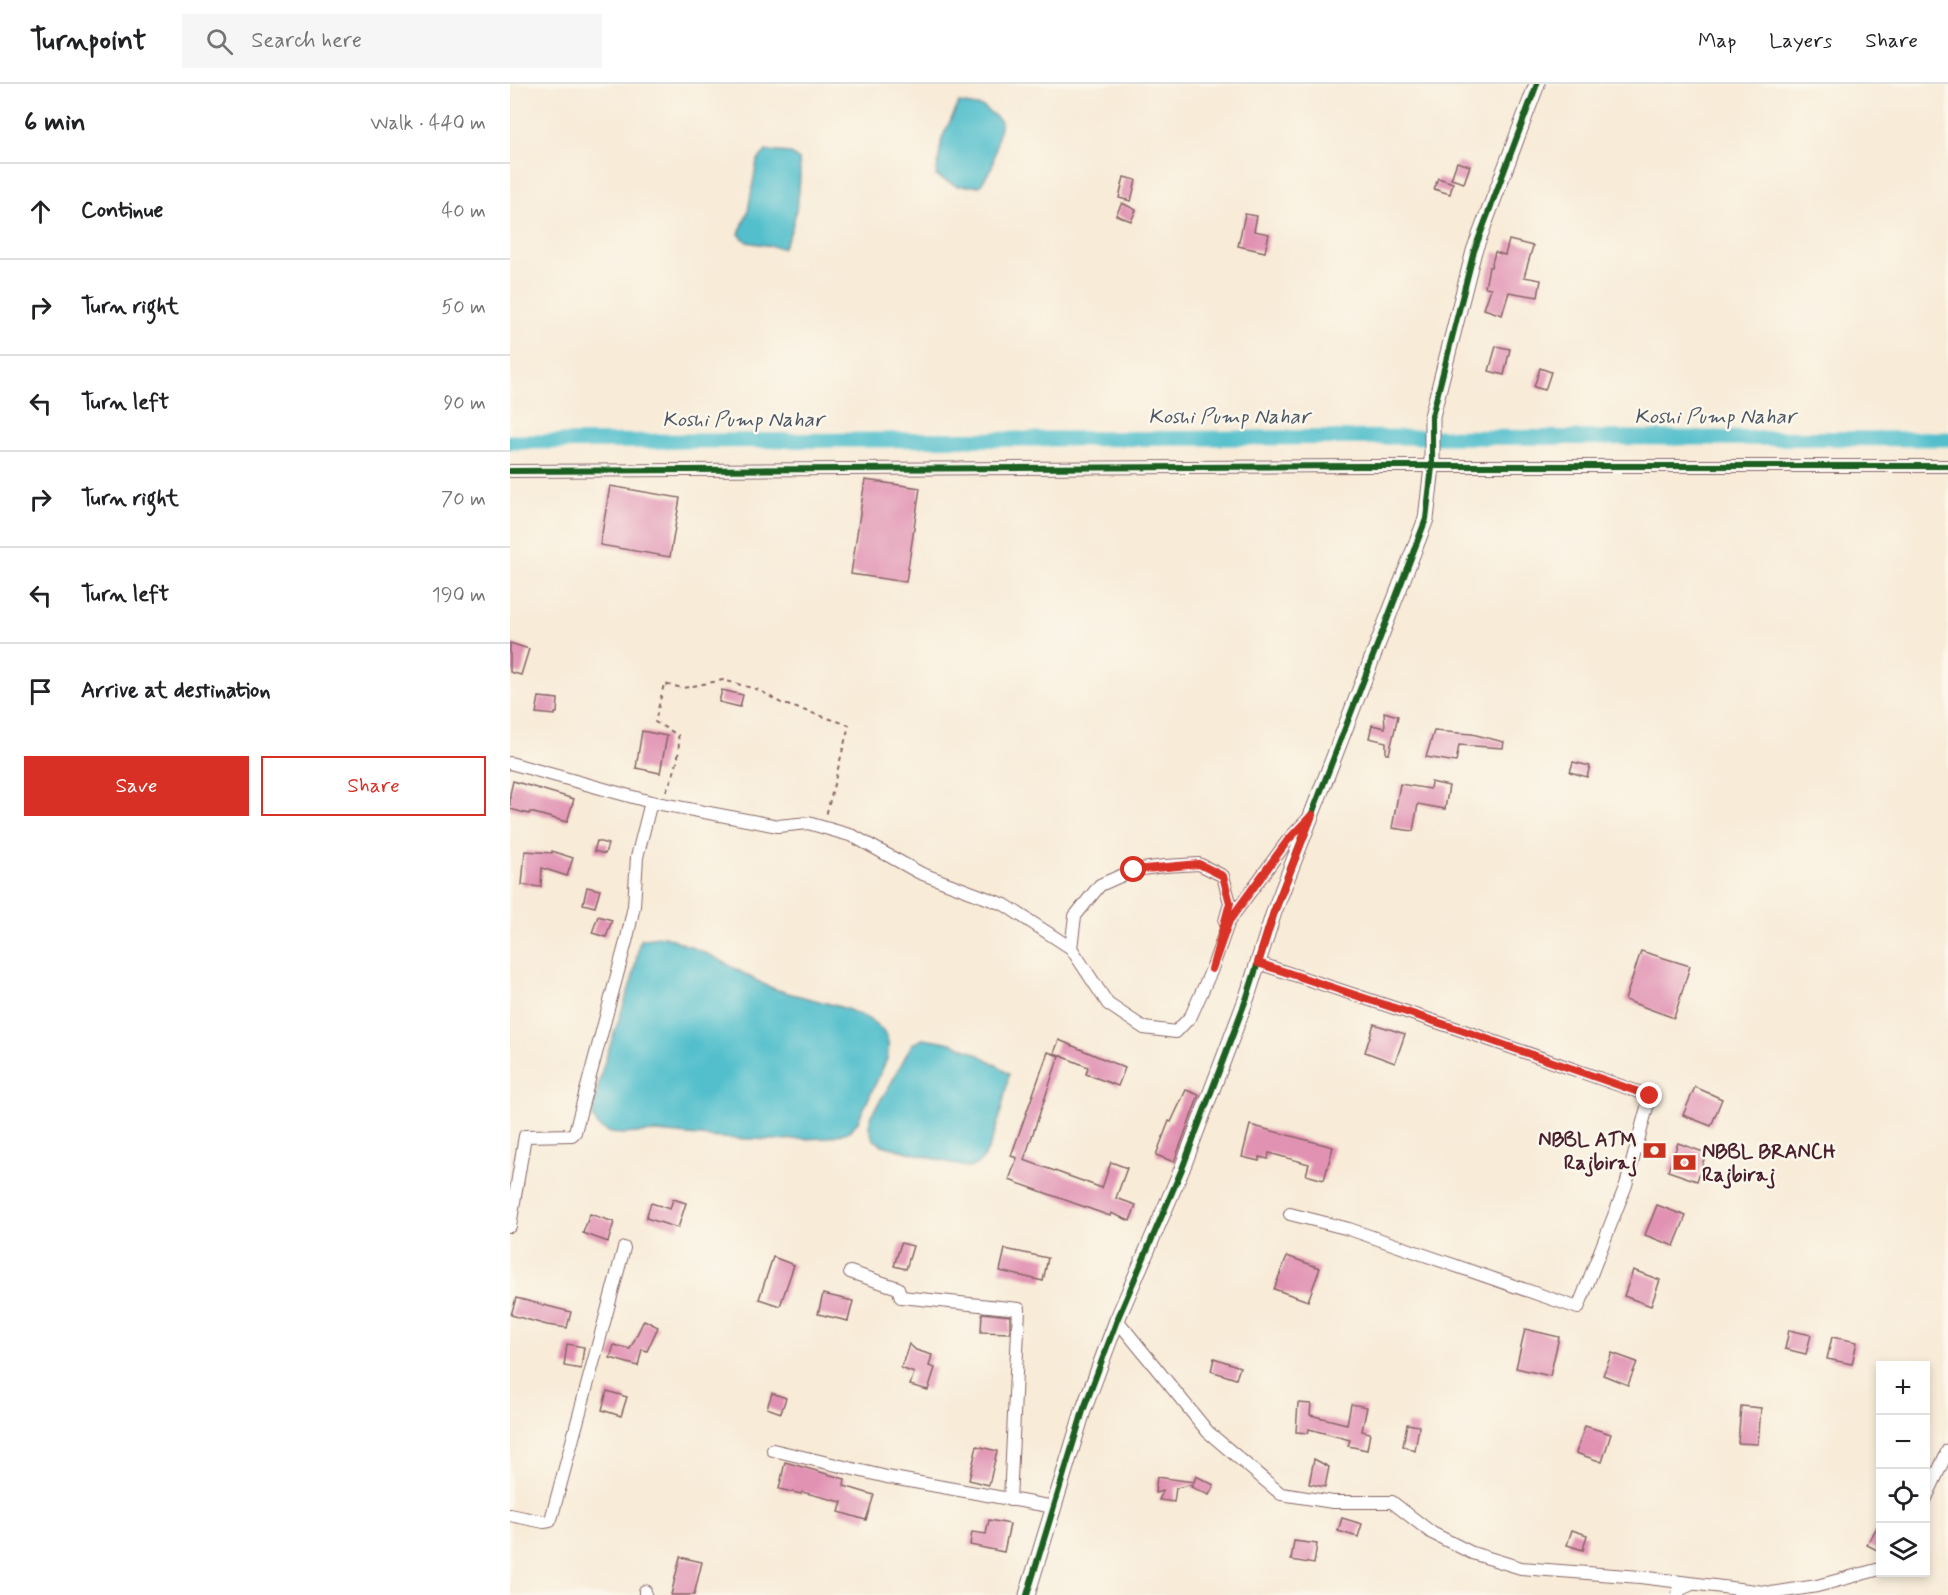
<!DOCTYPE html>
<meta charset="utf-8">
<style>
:root{--surface:#fff;--page:#f6f6f6;--text:#202124;--muted:#757577;--line:#e0e0e0;--accent:#d93025}
body{margin:0;font-family:Mynerve,sans-serif;background:var(--page);color:var(--text)}
.controls{position:absolute;right:18px;bottom:18px;display:grid;overflow:hidden;border-radius:0px;box-shadow:0 3px 9px #0003}
.controls button{width:54px;height:54px;display:grid;place-items:center;padding:0;border:0;border-bottom:2px solid var(--line);background:var(--surface);color:var(--text);font:30px sans-serif}
.stop{position:absolute;width:18px;height:18px;margin:-14px;border:4px solid #d93025;border-radius:50%;background:#fff}
.stop.end{background:#d93025;border-color:#fff;box-shadow:0 2px 6px #0008}
.list{margin:0;padding:0;list-style:none}
h2{display:flex;justify-content:space-between;align-items:center;height:78px;margin:0;padding:0 24px;font-size:26px}
h2 small{font-size:20px;font-weight:400;color:var(--muted)}
.list li{display:grid;grid-template-columns:39px 1fr auto;gap:18px;align-items:center;box-sizing:border-box;height:96px;padding:0 24px;border-top:2px solid var(--line)}
.list b{display:block;font-size:22px;white-space:nowrap}
.list em{font-size:20px;font-style:normal;color:var(--muted)}
.actions{display:flex;gap:12px;padding:18px 24px}
.actions a{flex:1;padding:14px 0;border:2px solid var(--accent);border-radius:0px;text-align:center;font-size:21px;color:var(--accent)}
.actions .main{background:var(--accent);color:#fff}
.icon{flex:none;width:33px;height:33px;fill:none;stroke:currentColor;stroke-width:2;stroke-linecap:round;stroke-linejoin:round}
.map{position:relative;flex:none;width:1438px;height:1511px;overflow:hidden}
header{display:flex;align-items:center;gap:36px;box-sizing:border-box;height:84px;padding:0 30px;background:var(--surface);border-bottom:2px solid var(--line)}
header strong{font-size:28px}
nav{display:flex;gap:33px;margin-inline-start:auto;font-size:21px}
.search{width:420px;height:54px;background:var(--page);display:flex;align-items:center;gap:15px;box-sizing:border-box;padding:0 21px;border-radius:0px;color:var(--muted);font-size:22px}
main{display:flex}
aside{flex:1;background:var(--surface)}
.map>svg:first-child{display:block}
.water{fill:#53bfcc;stroke:#4e6f7c;stroke-width:1.5}
.lines{fill:none;stroke-linecap:round;stroke-linejoin:round}
.canal{stroke:#53bfcc;stroke-width:15}
.building{fill:#e192b2}
.minor-casing{stroke:#876667;stroke-width:14}
.tertiary-casing{stroke:#876667;stroke-width:17}
.path{stroke:#876667;stroke-width:2;stroke-dasharray:4.5 4.5;stroke-linecap:butt}
.minor{stroke:#fff;stroke-width:12}
.tertiary{stroke:#fff;stroke-width:15}
.cycleway-casing{stroke:#fbf7ec;stroke-width:10}
.cycleway{stroke:#1b5e20;stroke-width:6}
.route{stroke:#d93025;stroke-width:8}
.labels{text-anchor:middle;dominant-baseline:central;stroke-width:5;stroke-linejoin:round;paint-order:stroke}
.poi-label{font-size:20px;font-weight:bold;fill:#4a1f2b;stroke:#fbf7ec;text-anchor:end}
.water-label{font-size:21px;font-style:italic;fill:#4d5763;stroke:#fbf7ec}
</style>
<header>
<strong>Turnpoint</strong>
<div class="search"><svg class="icon" aria-label="search" viewBox="0 0 24 24"><circle cx="10" cy="10" r="6"/><path d="M15 15l6 6"/></svg>Search here</div>
<nav><a>Map</a><a>Layers</a><a>Share</a></nav>
</header>
<main>
<aside>
<h2>6 min<small>Walk · 440 m</small></h2>
<ul class="list">
<li><svg class="icon" aria-label="ahead" viewBox="0 0 24 24"><path d="M12 20V5M6 11l6-6 6 6"/></svg><div><b>Continue</b></div><em>40 m</em></li>
<li><svg class="icon" aria-label="right" viewBox="0 0 24 24"><path d="M7 20v-9h11M14 6l5 5-5 5"/></svg><div><b>Turn right</b></div><em>50 m</em></li>
<li><svg class="icon" aria-label="left" viewBox="0 0 24 24"><path d="M17 20v-9H6M10 6l-5 5 5 5"/></svg><div><b>Turn left</b></div><em>90 m</em></li>
<li><svg class="icon" aria-label="right" viewBox="0 0 24 24"><path d="M7 20v-9h11M14 6l5 5-5 5"/></svg><div><b>Turn right</b></div><em>70 m</em></li>
<li><svg class="icon" aria-label="left" viewBox="0 0 24 24"><path d="M17 20v-9H6M10 6l-5 5 5 5"/></svg><div><b>Turn left</b></div><em>190 m</em></li>
<li><svg class="icon" aria-label="arrive" viewBox="0 0 24 24"><path d="M6 21V4h12l-3 4 3 4H6"/></svg><div><b>Arrive at destination</b></div></li>
</ul>
<div class="actions"><a class="main">Save</a><a>Share</a></div>
</aside>
<div class="map">
<svg width="1438" height="1511" viewBox="0 0 1438 1511">
<rect width="100%" height="100%" fill="#fbf7ec"/>
<filter id="ink" filterUnits="userSpaceOnUse"><feTurbulence type="fractalNoise" baseFrequency=".0167" numOctaves="2"/><feDisplacementMap in="SourceGraphic" scale="12" xChannelSelector="R" yChannelSelector="G"/><feConvolveMatrix kernelMatrix="1 2 1 2 8 2 1 2 1" color-interpolation-filters="sRGB"/></filter>
<filter id="wash" filterUnits="userSpaceOnUse"><feTurbulence type="fractalNoise" baseFrequency=".008" numOctaves="4" result="noise"/><feDisplacementMap in="SourceGraphic" scale="24" xChannelSelector="R" yChannelSelector="G"/><feGaussianBlur stdDeviation="1.35" result="paint"/><feColorMatrix in="noise" values="0 0 0 0 0 0 0 0 0 0 0 0 0 0 0 0 0 1.4 0 .05"/><feComposite in="paint" operator="in"/></filter>
<g filter="url(#wash)">
<rect width="100%" height="100%" fill="#f8ebd7"/>
<g class="water">
<path d="M449,19L473,23L491,37L482,83L470,102H447L426,92L432,54Z"/>
<path d="M256,67L280,69L289,76C292,98 286,147 272,164L237,158L229,150L238,127L247,77Z"/>
<path d="M155,852C171,859 187,865 202,872C220,881 237,892 255,901C285,916 359,920 376,952C380,959 378,967 377,975L347,1039L338,1048L315,1054L269,1056L210,1054L147,1048L112,1050L101,1049L90,1044L83,1034L84,1022L92,986L123,893L130,856Z"/>
<path d="M413,955C444,955 475,972 499,990C494,1015 486,1056 472,1076C469,1080 465,1081 460,1084L372,1061L363,1055L359,1043L361,1031L380,1001L402,960Z"/>
</g>
<g class="lines">
<path class="canal" d="M0,358L904,353L1438,355"/>
</g>
<g id="blocks">
<g class="building">
<path d="M947,78L960,82L954,99L941,95Z"/>
<path d="M614,93L626,96L621,117L609,114Z"/>
<path d="M928,94L943,99L940,110L924,105Z"/>
<path d="M612,119L626,126L621,137L606,131Z"/>
<path d="M735,130L747,132L744,147L759,150L755,168L728,162Z"/>
<path d="M999,156L1023,162L1014,193L1031,196L1028,213L999,208L992,231L974,225L981,204L975,203L979,183H981L985,168L995,171Z"/>
<path d="M986,262L1000,265L994,291L979,287Z"/>
<path d="M1030,284L1041,288L1035,306L1024,303Z"/>
<path d="M355,396L410,404L396,498L341,490Z"/>
<path d="M100,402L170,414L160,473L90,461Z"/>
<path d="M0,559L19,565L11,591L0,588Z"/>
<path d="M212,606L233,611L230,623L209,618Z"/>
<path d="M29,613L48,615L47,629H45V631L26,629Z"/>
<path d="M874,628L888,632L879,670H876V658L859,654L862,641L875,644Z"/>
<path d="M132,647L157,652L150,689L126,684Z"/>
<path d="M924,647L962,650L994,658L993,664L949,661L946,678L916,673Z"/>
<path d="M1063,678L1080,682L1077,693L1060,688Z"/>
<path d="M3,697L64,715L57,738L20,728L19,730L0,725V710Z"/>
<path d="M921,698L939,702L935,725L908,720L903,747L882,744L890,700L920,705Z"/>
<path d="M87,757L98,760L95,770L84,767Z"/>
<path d="M15,767L42,769V767L63,774L57,792L32,784L31,803L12,801Z"/>
<path d="M77,803L90,806L85,823L73,820Z"/>
<path d="M88,832L102,836L96,853L82,849Z"/>
<path d="M1131,867L1180,882L1164,934L1115,916Z"/>
<path d="M864,940L895,950L885,979L855,968Z"/>
<path d="M549,956L615,984L608,1002L576,990L578,983L544,969Z"/>
<path d="M538,968L549,972L514,1076L592,1104L601,1078L617,1084L606,1114L626,1121L620,1137L601,1129L600,1132L499,1096L507,1074L501,1072Z"/>
<path d="M1185,1003L1212,1015L1201,1042L1173,1031Z"/>
<path d="M676,1006L689,1011L664,1078L646,1071L659,1037L661,1038Z"/>
<path d="M740,1041L823,1063L814,1096L796,1091L799,1080L759,1069L758,1075L750,1073L749,1077L732,1073Z"/>
<path d="M1168,1059L1196,1069L1187,1097L1158,1087Z"/>
<path d="M163,1115L176,1119L168,1144L136,1134L141,1119L160,1125Z"/>
<path d="M1147,1121L1176,1132L1164,1162L1135,1151Z"/>
<path d="M80,1130L104,1138L98,1158L73,1149Z"/>
<path d="M391,1159L403,1162L396,1185L384,1182Z"/>
<path d="M495,1165L538,1174L533,1197L490,1187Z"/>
<path d="M777,1172L810,1184L798,1217L764,1205Z"/>
<path d="M263,1173L284,1181L270,1222L249,1215Z"/>
<path d="M1123,1186L1150,1196L1141,1222L1114,1212Z"/>
<path d="M313,1210L343,1217L338,1237L308,1230Z"/>
<path d="M6,1214L61,1228L57,1244L37,1241L1,1231Z"/>
<path d="M472,1229L500,1232V1249L471,1248Z"/>
<path d="M134,1236L148,1243L137,1267L132,1265L128,1282L100,1274L104,1261L120,1265Z"/>
<path d="M1015,1245L1049,1253L1040,1292L1006,1284Z"/>
<path d="M1279,1246L1301,1251L1296,1270L1275,1265Z"/>
<path d="M1322,1253L1347,1258L1342,1280L1317,1275Z"/>
<path d="M57,1260L74,1263L71,1285L54,1282Z"/>
<path d="M399,1260L406,1266L422,1271L419,1282L425,1284L418,1306L400,1301L404,1289L391,1284Z"/>
<path d="M1102,1269L1127,1278L1118,1301L1093,1291Z"/>
<path d="M704,1274L730,1283L726,1295L701,1287Z"/>
<path d="M97,1307L117,1313L111,1332L92,1326Z"/>
<path d="M262,1309L276,1314L271,1329L257,1324Z"/>
<path d="M788,1319L801,1320L800,1331L837,1340L841,1320L857,1323L852,1347L860,1349L857,1366L838,1362L840,1356L799,1345L798,1349L786,1348Z"/>
<path d="M1231,1322L1251,1324L1248,1360L1228,1359Z"/>
<path d="M897,1340L909,1342L905,1367L893,1362Z"/>
<path d="M1075,1342L1101,1350L1092,1378L1066,1369Z"/>
<path d="M467,1362L487,1367L479,1401L459,1396Z"/>
<path d="M804,1375L819,1383L815,1403L799,1400Z"/>
<path d="M275,1378L335,1395L334,1402L364,1411L356,1436L329,1428L332,1418L292,1408L291,1410L269,1405Z"/>
<path d="M686,1392L704,1401L699,1411L681,1403L683,1400L666,1404L664,1418L649,1416L653,1407L645,1409L647,1393L684,1398Z"/>
<path d="M832,1434L852,1440L848,1453L828,1447Z"/>
<path d="M479,1436L500,1440L494,1468L460,1461L462,1448L476,1450Z"/>
<path d="M1371,1436V1468L1357,1461Z"/>
<path d="M1062,1446L1077,1451L1073,1466L1057,1461Z"/>
<path d="M784,1457L807,1460L804,1480L781,1476Z"/>
<path d="M170,1473L192,1478L184,1511H161Z"/>
</g>
</g>
</g>
<g filter="url(#ink)">
<use href="#blocks" fill-opacity="0" stroke="#876667" stroke-width="1.5"/>
<g class="lines">
<defs>
<g id="minor">
<path d="M0,387L855,382H1438"/>
<path d="M0,679L141,718L268,742L298,739L343,752L410,789L495,821L561,864L598,920L634,944L666,948L681,932L702,885L719,837L778,756L797,736"/>
<path d="M561,864L565,832L590,801L624,786L655,782L689,780L713,792L720,819L715,837"/>
<path d="M748,879L954,947L1140,1012L1116,1101L1068,1224L839,1145L780,1130"/>
<path d="M0,1142L15,1052L62,1051L65,1048L117,854L124,822L127,773L141,718"/>
<path d="M340,1188L388,1204L391,1213L509,1225L500,1416"/>
<path d="M607,1236L698,1348L771,1410L823,1418H882L922,1449L962,1469L1011,1484L1130,1493L1262,1509L1307,1502L1370,1485"/>
<path d="M263,1366L377,1393L544,1423"/>
<path d="M1416,1414L1438,1366"/>
<path d="M0,1431L34,1438L40,1437L42,1432L114,1164"/>
<path d="M135,1511V1507"/>
<path d="M1168,1511L1169,1506L1182,1500"/>
</g>
<path id="tertiary" d="M517,1511L573,1327L607,1236L672,1085L737,913L764,828L916,435L922,383V332L964,167L1027,0"/>
</defs>
<use href="#minor" class="minor-casing"/>
<use href="#tertiary" class="tertiary-casing"/>
<path class="path" d="M156,707C165,688 171,673 168,651L145,638L154,600L173,604L213,596L249,606L271,619L339,641L316,732"/>
<use href="#minor" class="minor"/>
<use href="#tertiary" class="tertiary"/>
<defs>
<g id="cycleway">
<path d="M0,387L855,382H1438"/>
<path d="M517,1511L573,1327L607,1236L672,1085L737,913L764,828L916,435L922,383V332L964,167L1027,0"/>
</g>
</defs>
<use href="#cycleway" class="cycleway-casing"/>
<use href="#cycleway" class="cycleway"/>
</g>
</g>
<g class="lines" filter="url(#ink)">
<path class="route" d="M624,786L689,780L713,792L720,819L702,885L719,837L778,756L802,731L764,828L748,879L954,947L1140,1012"/>
</g>
<defs>
<symbol id="bank-bare" viewBox="-9 -9 18 18"><path d="M-6-4H6V4H-6ZM0-2.3a2.3 2.3 0 1 0 0 4.6a2.3 2.3 0 1 0 0-4.6Z" fill="#c8321e" stroke="#fbf7ec" stroke-width="2.5" paint-order="stroke"/></symbol>
</defs>
<g fill-rule="evenodd">
<use href="#bank-bare" x="1128" y="1050" width="33" height="33"/>
<use href="#bank-bare" x="1158" y="1062" width="33" height="33"/>
</g>
<g class="labels">
<g class="poi-label">
<text x="1127" y="1056">NBBL ATM<tspan x="1127" dy="23">Rajbiraj</tspan></text>
<text x="1192" y="1068" text-anchor="start">NBBL BRANCH<tspan x="1192" dy="23">Rajbiraj</tspan></text>
</g>
<g class="water-label">
<text x="719" y="333">Koshi Pump Nahar</text>
<text x="1205" y="333">Koshi Pump Nahar</text>
<text x="233" y="336">Koshi Pump Nahar</text>
</g>
</g>
</svg>
<div class="controls">
<button>+</button>
<button>−</button>
<button><svg class="icon" aria-label="locate" viewBox="0 0 24 24"><circle cx="12" cy="12" r="6"/><path d="M12 2v4M12 18v4M2 12h4M18 12h4"/></svg></button>
<button><svg class="icon" aria-label="layers" viewBox="0 0 24 24"><path d="M12 4l9 5-9 5-9-5zM3 14l9 5 9-5"/></svg></button>
</div>
<div class="stop" style="left:624px;top:786px"></div>
<div class="stop end" style="left:1140px;top:1012px"></div>
</div>
</main>
